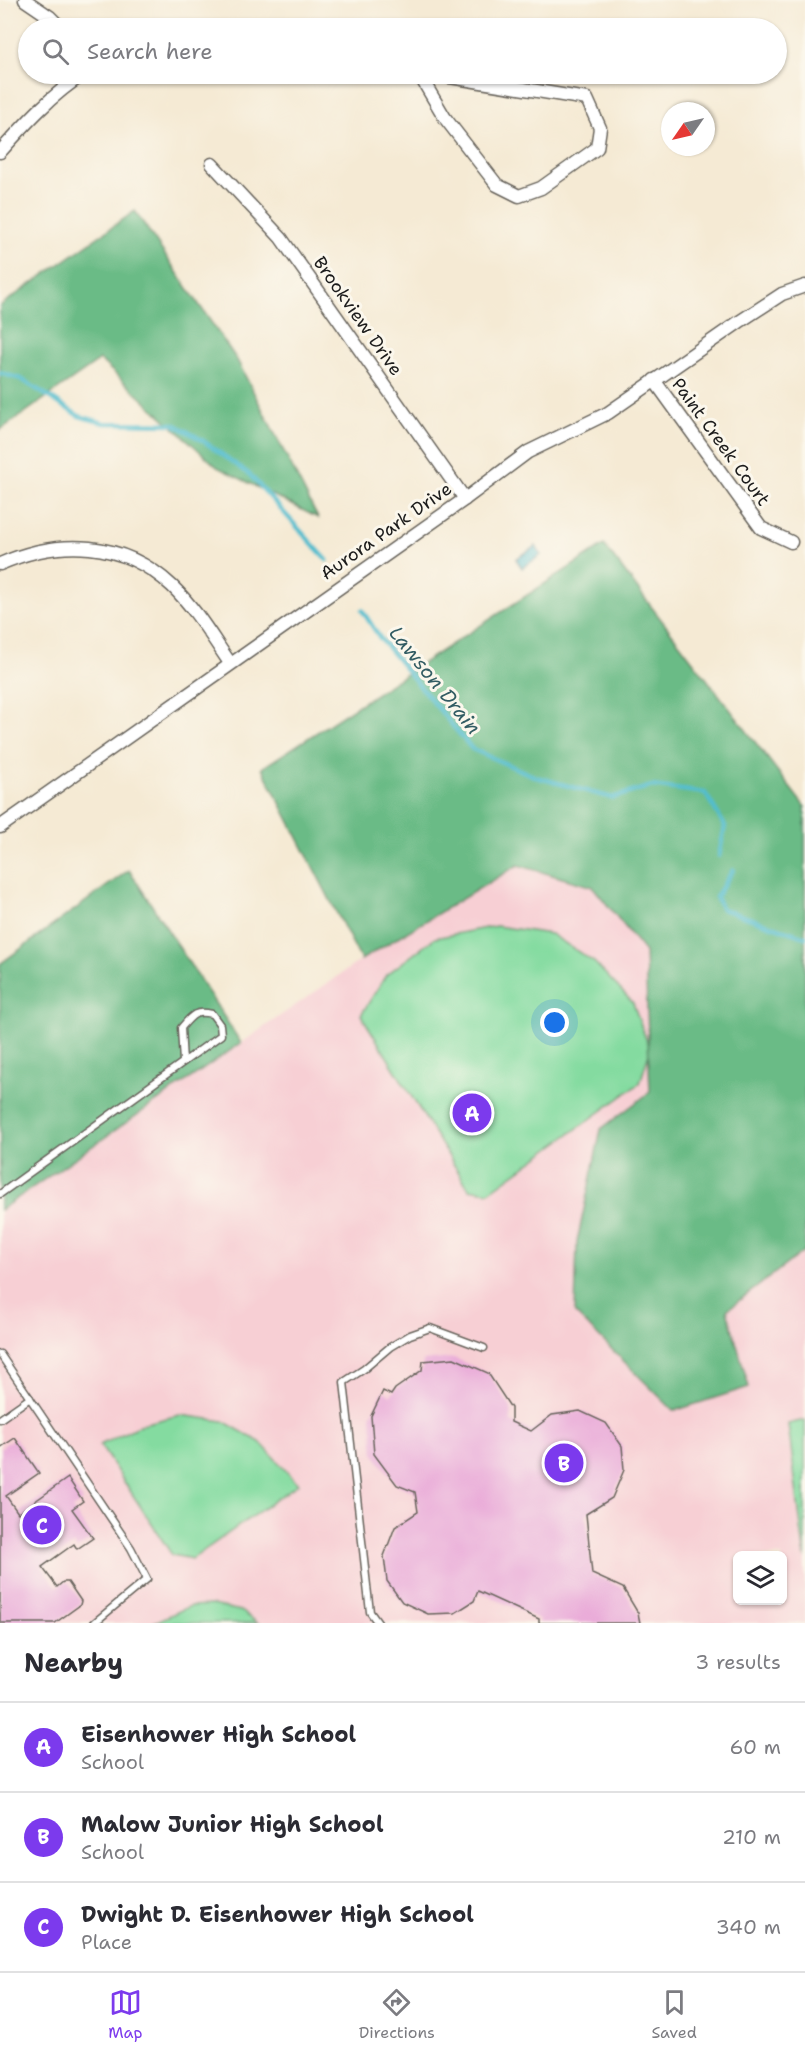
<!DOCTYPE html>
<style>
:root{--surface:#fff;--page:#f2f2f3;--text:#2b2b33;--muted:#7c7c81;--line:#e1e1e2;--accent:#7c3aed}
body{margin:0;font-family:"Shantell Sans",sans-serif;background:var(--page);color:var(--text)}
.controls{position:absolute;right:18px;bottom:18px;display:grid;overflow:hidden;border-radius:9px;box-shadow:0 2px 4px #0004}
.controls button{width:54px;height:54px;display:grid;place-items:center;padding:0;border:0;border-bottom:2px solid var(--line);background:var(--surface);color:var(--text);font:30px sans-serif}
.compass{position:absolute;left:661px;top:102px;width:54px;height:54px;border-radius:50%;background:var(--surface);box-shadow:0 2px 4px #0004;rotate:236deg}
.you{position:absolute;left:555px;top:1023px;width:21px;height:21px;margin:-15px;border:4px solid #fff;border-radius:50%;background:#1a73e8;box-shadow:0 0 0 9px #1a73e833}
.badge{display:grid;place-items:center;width:39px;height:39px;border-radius:50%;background:var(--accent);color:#fff;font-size:20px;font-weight:700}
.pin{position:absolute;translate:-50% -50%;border:3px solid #fff;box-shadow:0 2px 6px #0006}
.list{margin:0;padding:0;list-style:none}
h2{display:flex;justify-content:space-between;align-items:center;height:78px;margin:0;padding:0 24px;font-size:26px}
h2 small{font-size:20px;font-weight:400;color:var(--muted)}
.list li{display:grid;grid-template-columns:39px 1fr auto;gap:18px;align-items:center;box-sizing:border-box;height:90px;padding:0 24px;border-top:2px solid var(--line)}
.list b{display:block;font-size:22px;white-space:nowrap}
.list p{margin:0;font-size:20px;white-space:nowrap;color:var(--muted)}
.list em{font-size:20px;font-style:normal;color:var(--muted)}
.icon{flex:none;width:33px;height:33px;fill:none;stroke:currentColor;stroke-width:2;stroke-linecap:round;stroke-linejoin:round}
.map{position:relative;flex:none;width:805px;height:1623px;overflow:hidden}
.search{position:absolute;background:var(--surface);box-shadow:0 2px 4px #0004;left:18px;right:18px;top:18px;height:66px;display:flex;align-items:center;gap:15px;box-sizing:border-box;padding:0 21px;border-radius:33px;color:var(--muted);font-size:22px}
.sheet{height:348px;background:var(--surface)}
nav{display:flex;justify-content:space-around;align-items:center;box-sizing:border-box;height:84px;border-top:2px solid var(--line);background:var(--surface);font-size:16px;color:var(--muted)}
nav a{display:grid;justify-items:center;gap:3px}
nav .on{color:var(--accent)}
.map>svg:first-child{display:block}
.built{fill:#f7cfd4;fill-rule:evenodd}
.green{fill:#84dba0;stroke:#507c5e;stroke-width:1.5}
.forest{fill:#6bbb86;stroke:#446c51;stroke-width:1.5}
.water{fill:#53bdce;stroke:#386c75;stroke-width:1.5}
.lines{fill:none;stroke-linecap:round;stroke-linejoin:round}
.stream{stroke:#53bdce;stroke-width:4.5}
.building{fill:#e9a9d8}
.service-casing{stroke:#68645c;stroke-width:9}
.minor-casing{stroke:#68645c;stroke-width:15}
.service{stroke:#fff;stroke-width:6}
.minor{stroke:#fff;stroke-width:12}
.labels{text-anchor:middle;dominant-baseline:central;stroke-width:6;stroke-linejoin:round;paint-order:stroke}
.street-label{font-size:18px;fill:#1c1c1c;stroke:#fbf7ec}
.water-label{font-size:20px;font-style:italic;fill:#325c63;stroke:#fbf7ec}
</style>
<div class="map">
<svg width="805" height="1623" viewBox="0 0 805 1623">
<rect width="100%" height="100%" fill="#fbf7ec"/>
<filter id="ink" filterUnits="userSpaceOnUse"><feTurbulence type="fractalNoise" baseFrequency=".0167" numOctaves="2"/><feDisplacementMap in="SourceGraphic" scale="12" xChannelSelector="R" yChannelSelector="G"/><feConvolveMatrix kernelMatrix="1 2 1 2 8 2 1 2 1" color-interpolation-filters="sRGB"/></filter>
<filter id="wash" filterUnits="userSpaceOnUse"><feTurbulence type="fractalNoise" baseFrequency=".008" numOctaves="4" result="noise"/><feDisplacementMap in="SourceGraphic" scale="24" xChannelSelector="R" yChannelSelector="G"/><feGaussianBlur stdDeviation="1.35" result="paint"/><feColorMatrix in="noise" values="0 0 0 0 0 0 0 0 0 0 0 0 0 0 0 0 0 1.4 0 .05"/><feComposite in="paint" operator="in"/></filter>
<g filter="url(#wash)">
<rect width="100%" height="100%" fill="#f5ead4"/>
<path class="built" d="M723,701L805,807V1623H0V1210L361,960ZM738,1556H782V1600H738Z"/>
<g class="green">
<path d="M496,926L551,934L594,962L633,1003L650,1050L640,1083L489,1192L469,1189L361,1015L386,975L435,938Z"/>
<path d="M180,1415L223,1421L260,1442L298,1484L192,1559L172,1555L100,1445L142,1424Z"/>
<path d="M805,1420V1559L788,1424Z"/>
<path d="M213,1605L241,1611L258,1623H153L190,1606Z"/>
</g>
<g class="forest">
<path d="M135,211L237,360L318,518L217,467L100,360L0,430V306Z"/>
<path d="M604,545L805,807V1250L727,1310L749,1387L674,1411L575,1313L577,1242L601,1129L650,1092L645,952L593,887L518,865L361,960L262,768Z"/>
<path d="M129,870L241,1043L0,1210V964Z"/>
</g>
<path class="water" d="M536,546L541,555L522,568L516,559Z"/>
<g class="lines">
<g class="stream">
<path d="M0,373L21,379L79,416L104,423L174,424L202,440L249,474L327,560"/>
<path d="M362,610L380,638L472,749L536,777L612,798L652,786L705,793L725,826L719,856"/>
<path d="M733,870L716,897L722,909L805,937"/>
</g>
</g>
<g id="blocks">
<g class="building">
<path d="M454,1358L488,1373L511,1408V1422L531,1431L552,1415L580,1411L606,1423L622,1446L624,1470L612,1498L586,1514L592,1574L623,1588L638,1613L640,1623H539V1619L478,1591L474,1601L455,1613L428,1614L402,1602L387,1581L384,1556L395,1527L418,1512L415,1492L397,1485L374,1454L371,1416L383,1391L391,1395L395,1389L422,1370L423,1361Z"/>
<path d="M15,1438L39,1473L6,1496L18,1513L68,1478L83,1501L72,1509L93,1538L77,1549L74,1544L42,1567L57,1587L63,1582H68L81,1601L80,1605L55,1623H0V1448Z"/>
</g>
</g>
</g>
<g filter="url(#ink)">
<use href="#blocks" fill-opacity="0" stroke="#68645c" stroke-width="1.5"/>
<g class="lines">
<defs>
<g id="service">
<path d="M0,1194L221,1035L220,1025L212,1014C195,1010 192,1015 181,1028L183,1062"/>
<path d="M0,1354L131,1548L147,1579L94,1623"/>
<path d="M0,1419L30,1398"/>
<path d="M378,1623L370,1612L344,1382L364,1369L390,1347L410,1335L430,1328L484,1348"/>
</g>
<g id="minor">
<path d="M25,0L50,17L61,28"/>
<path d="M419,74L445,118L497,185L519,196L541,188L597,148L600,128L587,99L431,74"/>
<path d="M0,152C25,124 52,94 84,74"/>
<path d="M212,164L281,238L465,499"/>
<path d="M654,380L761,528L791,542"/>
<path d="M0,564C59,538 123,540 172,586C195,608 212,637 230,663"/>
<path d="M0,827L465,499L528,452L608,413L739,322L782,294L805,286"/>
</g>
</defs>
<use href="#service" class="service-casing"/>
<use href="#minor" class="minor-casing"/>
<use href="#service" class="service"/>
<use href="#minor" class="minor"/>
</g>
</g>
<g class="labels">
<g class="street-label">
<text transform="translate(358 316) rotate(55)">Brookview Drive</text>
<text transform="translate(721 442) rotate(54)">Paint Creek Court</text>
<text transform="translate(386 531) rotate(-35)">Aurora Park Drive</text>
</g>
<g class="water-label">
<text transform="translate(435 680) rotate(51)">Lawson Drain</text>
</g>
</g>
</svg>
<div class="controls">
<button><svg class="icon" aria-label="layers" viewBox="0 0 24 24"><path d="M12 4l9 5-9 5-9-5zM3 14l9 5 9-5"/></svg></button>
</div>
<svg class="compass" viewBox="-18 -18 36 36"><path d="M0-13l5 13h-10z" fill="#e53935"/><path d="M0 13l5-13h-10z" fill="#7c7c81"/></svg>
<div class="you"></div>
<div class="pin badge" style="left:472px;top:1113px">A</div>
<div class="pin badge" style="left:564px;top:1463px">B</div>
<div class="pin badge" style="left:42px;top:1525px">C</div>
<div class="search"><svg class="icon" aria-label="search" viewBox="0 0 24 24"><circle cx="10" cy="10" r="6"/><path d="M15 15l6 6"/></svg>Search here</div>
</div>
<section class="sheet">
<h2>Nearby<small>3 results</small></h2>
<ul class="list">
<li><span class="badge">A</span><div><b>Eisenhower High School</b><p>School</p></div><em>60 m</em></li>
<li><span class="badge">B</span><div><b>Malow Junior High School</b><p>School</p></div><em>210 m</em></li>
<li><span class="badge">C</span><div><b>Dwight D. Eisenhower High School</b><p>Place</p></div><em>340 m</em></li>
</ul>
</section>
<nav>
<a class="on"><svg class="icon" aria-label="map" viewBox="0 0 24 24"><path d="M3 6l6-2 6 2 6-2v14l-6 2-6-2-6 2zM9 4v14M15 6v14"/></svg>Map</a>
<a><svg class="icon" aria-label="directions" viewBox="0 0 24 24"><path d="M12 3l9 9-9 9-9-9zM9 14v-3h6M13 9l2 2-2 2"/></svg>Directions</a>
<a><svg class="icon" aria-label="saved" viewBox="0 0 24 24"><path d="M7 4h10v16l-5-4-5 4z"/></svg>Saved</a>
</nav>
